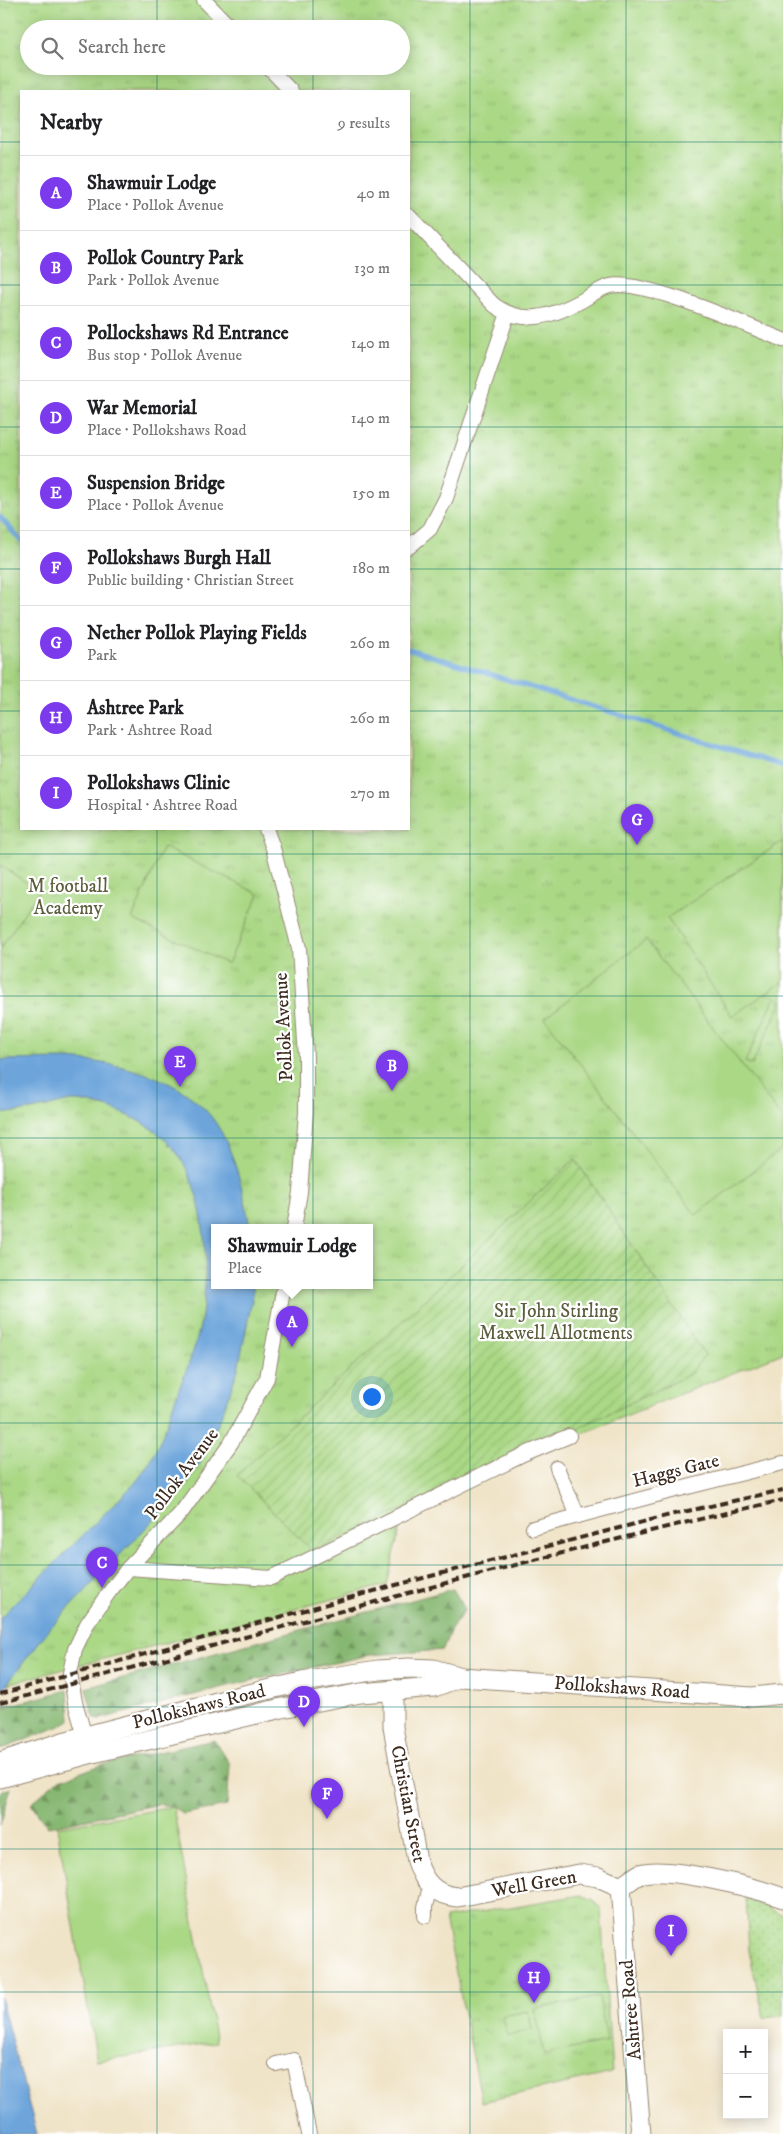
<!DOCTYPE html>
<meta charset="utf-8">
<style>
:root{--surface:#fff;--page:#f2f2f2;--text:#202124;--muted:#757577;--line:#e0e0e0;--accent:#7c3aed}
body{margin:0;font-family:"IM FELL DW Pica",serif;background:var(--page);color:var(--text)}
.controls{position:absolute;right:15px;bottom:15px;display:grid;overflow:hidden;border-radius:0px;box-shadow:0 2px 12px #0003}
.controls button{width:45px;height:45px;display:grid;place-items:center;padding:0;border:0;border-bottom:1px solid var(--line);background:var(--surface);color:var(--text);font:25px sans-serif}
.you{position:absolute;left:371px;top:1396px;width:18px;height:18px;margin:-12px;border:4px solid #fff;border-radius:50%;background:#1a73e8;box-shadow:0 0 0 8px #1a73e833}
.badge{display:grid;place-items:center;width:32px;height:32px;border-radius:50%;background:var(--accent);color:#fff;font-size:16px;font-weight:700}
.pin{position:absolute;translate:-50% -41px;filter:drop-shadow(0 1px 2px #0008)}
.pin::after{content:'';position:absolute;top:26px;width:18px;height:15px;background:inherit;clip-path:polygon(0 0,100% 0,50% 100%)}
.popup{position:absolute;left:211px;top:1224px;width:162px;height:65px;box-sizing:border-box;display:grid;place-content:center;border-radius:0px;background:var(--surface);filter:drop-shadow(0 1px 4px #0005);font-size:16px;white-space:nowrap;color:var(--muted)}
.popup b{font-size:19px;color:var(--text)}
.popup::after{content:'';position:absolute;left:50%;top:100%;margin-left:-10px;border:10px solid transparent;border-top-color:var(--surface)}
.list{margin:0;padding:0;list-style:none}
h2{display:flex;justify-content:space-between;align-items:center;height:65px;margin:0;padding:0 20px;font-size:21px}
h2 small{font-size:16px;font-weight:400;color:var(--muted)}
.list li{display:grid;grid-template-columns:32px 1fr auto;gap:15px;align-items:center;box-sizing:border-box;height:75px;padding:0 20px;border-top:1px solid var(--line)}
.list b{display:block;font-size:19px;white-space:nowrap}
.list p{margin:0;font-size:16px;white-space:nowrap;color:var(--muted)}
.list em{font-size:16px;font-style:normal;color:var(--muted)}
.icon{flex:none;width:28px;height:28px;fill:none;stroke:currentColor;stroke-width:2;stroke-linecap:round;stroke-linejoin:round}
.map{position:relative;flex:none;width:783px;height:2134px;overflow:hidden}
.search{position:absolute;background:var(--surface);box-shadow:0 2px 12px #0003;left:20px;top:20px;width:390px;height:55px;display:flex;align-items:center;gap:12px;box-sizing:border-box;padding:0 18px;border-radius:28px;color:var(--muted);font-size:19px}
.panel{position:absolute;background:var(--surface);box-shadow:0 2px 12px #0003;left:20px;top:90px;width:390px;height:740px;border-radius:0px}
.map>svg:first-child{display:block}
.grass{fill:url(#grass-dots);stroke:#728152}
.forest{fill:url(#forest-firs);stroke:#617148}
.park{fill:url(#park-tufts);stroke:#728152;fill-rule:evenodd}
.garden{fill:url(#garden-furrows);stroke:#728152}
.pitch{fill:#aad885;stroke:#728152}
.water{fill:#6da5db;stroke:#54687c}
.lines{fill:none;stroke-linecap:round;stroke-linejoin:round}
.stream{stroke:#6da5db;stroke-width:5}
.street-casing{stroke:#968773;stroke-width:16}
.secondary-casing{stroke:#968773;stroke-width:21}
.street{stroke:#fff;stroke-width:14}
.secondary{stroke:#fff;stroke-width:19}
.rail{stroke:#3b2a1e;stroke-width:4;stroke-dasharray:8 4;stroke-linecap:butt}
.grid{fill:none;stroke:#0f766e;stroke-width:1;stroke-opacity:0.55}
.labels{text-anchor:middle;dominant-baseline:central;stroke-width:4.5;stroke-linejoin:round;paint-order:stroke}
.park-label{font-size:19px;fill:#5c5e3d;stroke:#fff}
.street-label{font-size:19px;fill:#3b2a1e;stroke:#fff}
</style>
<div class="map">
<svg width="783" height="2134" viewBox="0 0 783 2134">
<defs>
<pattern id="grass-dots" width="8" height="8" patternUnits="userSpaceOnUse" patternTransform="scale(1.25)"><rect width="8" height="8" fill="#aad885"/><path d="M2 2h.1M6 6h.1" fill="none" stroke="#93ba72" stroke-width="1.8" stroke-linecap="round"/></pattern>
<pattern id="forest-firs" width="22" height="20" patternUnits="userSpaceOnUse" patternTransform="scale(1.25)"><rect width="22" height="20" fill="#87b872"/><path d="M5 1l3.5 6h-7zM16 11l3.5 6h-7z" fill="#70965d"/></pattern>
<pattern id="park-tufts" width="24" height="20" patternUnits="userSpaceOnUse" patternTransform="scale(1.25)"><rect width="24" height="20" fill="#aad885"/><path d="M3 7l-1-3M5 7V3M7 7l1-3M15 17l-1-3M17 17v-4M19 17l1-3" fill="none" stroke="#93ba72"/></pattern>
<pattern id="garden-furrows" width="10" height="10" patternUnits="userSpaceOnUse" patternTransform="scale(1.25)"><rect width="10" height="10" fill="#aad885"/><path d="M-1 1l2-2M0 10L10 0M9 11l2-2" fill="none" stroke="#93ba72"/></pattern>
</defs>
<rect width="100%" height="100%" fill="#fff"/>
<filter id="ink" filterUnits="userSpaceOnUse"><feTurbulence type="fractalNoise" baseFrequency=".02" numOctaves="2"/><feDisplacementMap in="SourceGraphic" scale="10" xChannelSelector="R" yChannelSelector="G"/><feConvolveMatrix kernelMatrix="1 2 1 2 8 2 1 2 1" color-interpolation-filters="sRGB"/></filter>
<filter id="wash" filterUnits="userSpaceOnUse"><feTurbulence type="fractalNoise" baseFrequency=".0096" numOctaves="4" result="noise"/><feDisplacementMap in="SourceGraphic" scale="20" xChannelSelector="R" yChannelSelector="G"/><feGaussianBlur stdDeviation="1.12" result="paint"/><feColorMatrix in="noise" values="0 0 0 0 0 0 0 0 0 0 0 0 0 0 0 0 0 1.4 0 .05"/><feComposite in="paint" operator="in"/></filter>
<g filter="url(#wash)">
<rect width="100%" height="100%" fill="#f0e4c8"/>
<path class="grass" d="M746,1898L783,1915V2016L764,2018L749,1951Z"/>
<g class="forest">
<path d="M453,1589L465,1609L450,1631L443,1650L370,1655L232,1685L100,1719L95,1718L93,1714L86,1688Z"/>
<path d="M68,1690L70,1720L60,1726L0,1750V1708Z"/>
<path d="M214,1740L230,1764L227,1806L183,1814L173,1807L159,1804L48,1827L31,1804L55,1782L101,1765Z"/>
<path d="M11,1788L0,1825V1792Z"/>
</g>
<g class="park">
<path d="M0,0H783V1353L535,1452L403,1515L387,1585L0,1686ZM29,29H401V66H29ZM21,91H409V829H21ZM214,1228H370V1286H214Z"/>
<path d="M581,1895L594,1900L601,1910L612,2073L482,2102L445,1918Z"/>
</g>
<path class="garden" d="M575,1159L705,1355L690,1374L514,1459L312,1551L237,1475Z"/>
<g class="pitch">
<path d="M783,841V982L732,1016L667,918Z"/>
<path d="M163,847L259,894L228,964L132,919Z"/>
<path d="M0,865L39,891L0,949Z"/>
<path d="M646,940L783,1119V1148L696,1215L545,1018Z"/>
<path d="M775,997L782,1001L752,1065L745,1062Z"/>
<path d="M173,1807L216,2042L97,2061L57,1827Z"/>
<path d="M599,1997L607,2042L544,2054L535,2009Z"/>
<path d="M528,2011L532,2030L507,2036L503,2016Z"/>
</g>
<g class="water">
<path d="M69,1059C118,1063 176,1075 209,1114C233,1142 244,1193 250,1228H214V1286H253V1295L238,1369L220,1419L201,1462L182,1490L50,1628L0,1693V1618L135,1483C158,1455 165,1428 177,1394C187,1369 198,1342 202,1315C209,1268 207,1201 181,1159C160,1125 117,1107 79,1101C67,1100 53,1106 41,1108C28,1111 14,1112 0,1114V1060Z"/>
<path d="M0,1997L37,2134H0Z"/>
</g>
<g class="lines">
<g class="stream">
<path d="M0,517L21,541"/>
<path d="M409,649L783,766"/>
</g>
</g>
</g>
<g filter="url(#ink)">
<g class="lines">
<defs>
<g id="street">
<path d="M204,0L232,29"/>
<path d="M267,66L291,91"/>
<path d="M409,216L494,305C524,327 553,316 583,300C591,295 601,288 610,286C642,278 748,326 783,340"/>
<path d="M409,547L430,529L446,498L508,313"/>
<path d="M266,829L273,848L299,948L306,1057V1112L300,1192L294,1228"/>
<path d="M557,1468L578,1516"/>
<path d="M533,1528L660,1494L783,1463"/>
<path d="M128,1568L271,1578L523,1455L569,1436"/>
<path d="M87,1744L75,1702L70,1673L75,1649L87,1624L107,1595L128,1568L181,1513L231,1443L267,1378L284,1286"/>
<path d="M425,1916V1907L430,1886"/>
<path d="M276,2064L294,2060L309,2134"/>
</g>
<g id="secondary">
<path d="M393,1689V1727L417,1861C423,1881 434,1895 457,1897L579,1874L598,1877L621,1887"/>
<path d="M0,1762L63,1742L244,1695L302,1682L378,1670L408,1668L433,1669L461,1677L752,1697L783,1694"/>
<path d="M0,1778L89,1754L282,1708L361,1693L434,1687L461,1677"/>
<path d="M621,1887L641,2134"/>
<path d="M621,1887C627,1883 634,1877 640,1874C665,1865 757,1888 783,1898"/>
</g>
</defs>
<use href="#street" class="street-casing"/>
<use href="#secondary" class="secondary-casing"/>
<use href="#street" class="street"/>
<use href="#secondary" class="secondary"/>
<g class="rail">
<path d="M0,1694L396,1585L674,1514L783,1490"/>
<path d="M0,1703C261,1634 520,1559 783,1500"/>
</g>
</g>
</g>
<path class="grid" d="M157,0V29M313,0V29M470,0V2134M626,0V2134M157,66V91M313,66V91M0,142H21M409,142H783M0,285H21M409,285H783M0,427H21M409,427H783M0,569H21M409,569H783M0,711H21M409,711H783M157,829V2134M313,829V2134M0,854H783M0,996H783M0,1138H783M0,1280H783M0,1423H783M0,1565H783M0,1707H783M0,1849H783M0,1992H783"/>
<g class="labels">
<g class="park-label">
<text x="68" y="886">M football<tspan x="68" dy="22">Academy</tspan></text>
<text x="556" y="1311">Sir John Stirling<tspan x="556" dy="22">Maxwell Allotments</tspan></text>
</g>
<g class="street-label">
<text transform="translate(284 1027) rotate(-93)">Pollok Avenue</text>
<text transform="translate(676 1471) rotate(-14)">Haggs Gate</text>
<text transform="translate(182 1474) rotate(-53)">Pollok Avenue</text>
<text transform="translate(622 1688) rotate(4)">Pollokshaws Road</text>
<text transform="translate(199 1707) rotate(-14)">Pollokshaws Road</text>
<text transform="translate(408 1804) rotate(79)">Christian Street</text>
<text transform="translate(534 1884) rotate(-10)">Well Green</text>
<text transform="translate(631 2010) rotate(-95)">Ashtree Road</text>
</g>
</g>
</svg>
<div class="controls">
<button>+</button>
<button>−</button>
</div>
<div class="you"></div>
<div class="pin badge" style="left:292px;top:1347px">A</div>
<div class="popup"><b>Shawmuir Lodge</b>Place</div>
<div class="pin badge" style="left:392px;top:1091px">B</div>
<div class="pin badge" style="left:102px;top:1588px">C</div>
<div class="pin badge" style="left:304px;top:1727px">D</div>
<div class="pin badge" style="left:180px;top:1087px">E</div>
<div class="pin badge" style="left:327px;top:1819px">F</div>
<div class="pin badge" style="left:637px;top:845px">G</div>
<div class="pin badge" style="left:534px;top:2003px">H</div>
<div class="pin badge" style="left:671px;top:1956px">I</div>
<div class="search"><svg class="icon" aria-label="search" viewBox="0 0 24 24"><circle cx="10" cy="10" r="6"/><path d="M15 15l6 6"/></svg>Search here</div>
<section class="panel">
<h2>Nearby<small>9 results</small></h2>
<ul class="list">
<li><span class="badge">A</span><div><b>Shawmuir Lodge</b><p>Place · Pollok Avenue</p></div><em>40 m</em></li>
<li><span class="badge">B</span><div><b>Pollok Country Park</b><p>Park · Pollok Avenue</p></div><em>130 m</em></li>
<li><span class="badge">C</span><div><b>Pollockshaws Rd Entrance</b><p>Bus stop · Pollok Avenue</p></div><em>140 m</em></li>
<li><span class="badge">D</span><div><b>War Memorial</b><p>Place · Pollokshaws Road</p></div><em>140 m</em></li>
<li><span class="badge">E</span><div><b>Suspension Bridge</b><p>Place · Pollok Avenue</p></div><em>150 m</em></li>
<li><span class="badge">F</span><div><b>Pollokshaws Burgh Hall</b><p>Public building · Christian Street</p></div><em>180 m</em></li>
<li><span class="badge">G</span><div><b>Nether Pollok Playing Fields</b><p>Park</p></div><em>260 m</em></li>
<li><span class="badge">H</span><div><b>Ashtree Park</b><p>Park · Ashtree Road</p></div><em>260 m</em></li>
<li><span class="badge">I</span><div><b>Pollokshaws Clinic</b><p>Hospital · Ashtree Road</p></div><em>270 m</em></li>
</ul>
</section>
</div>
